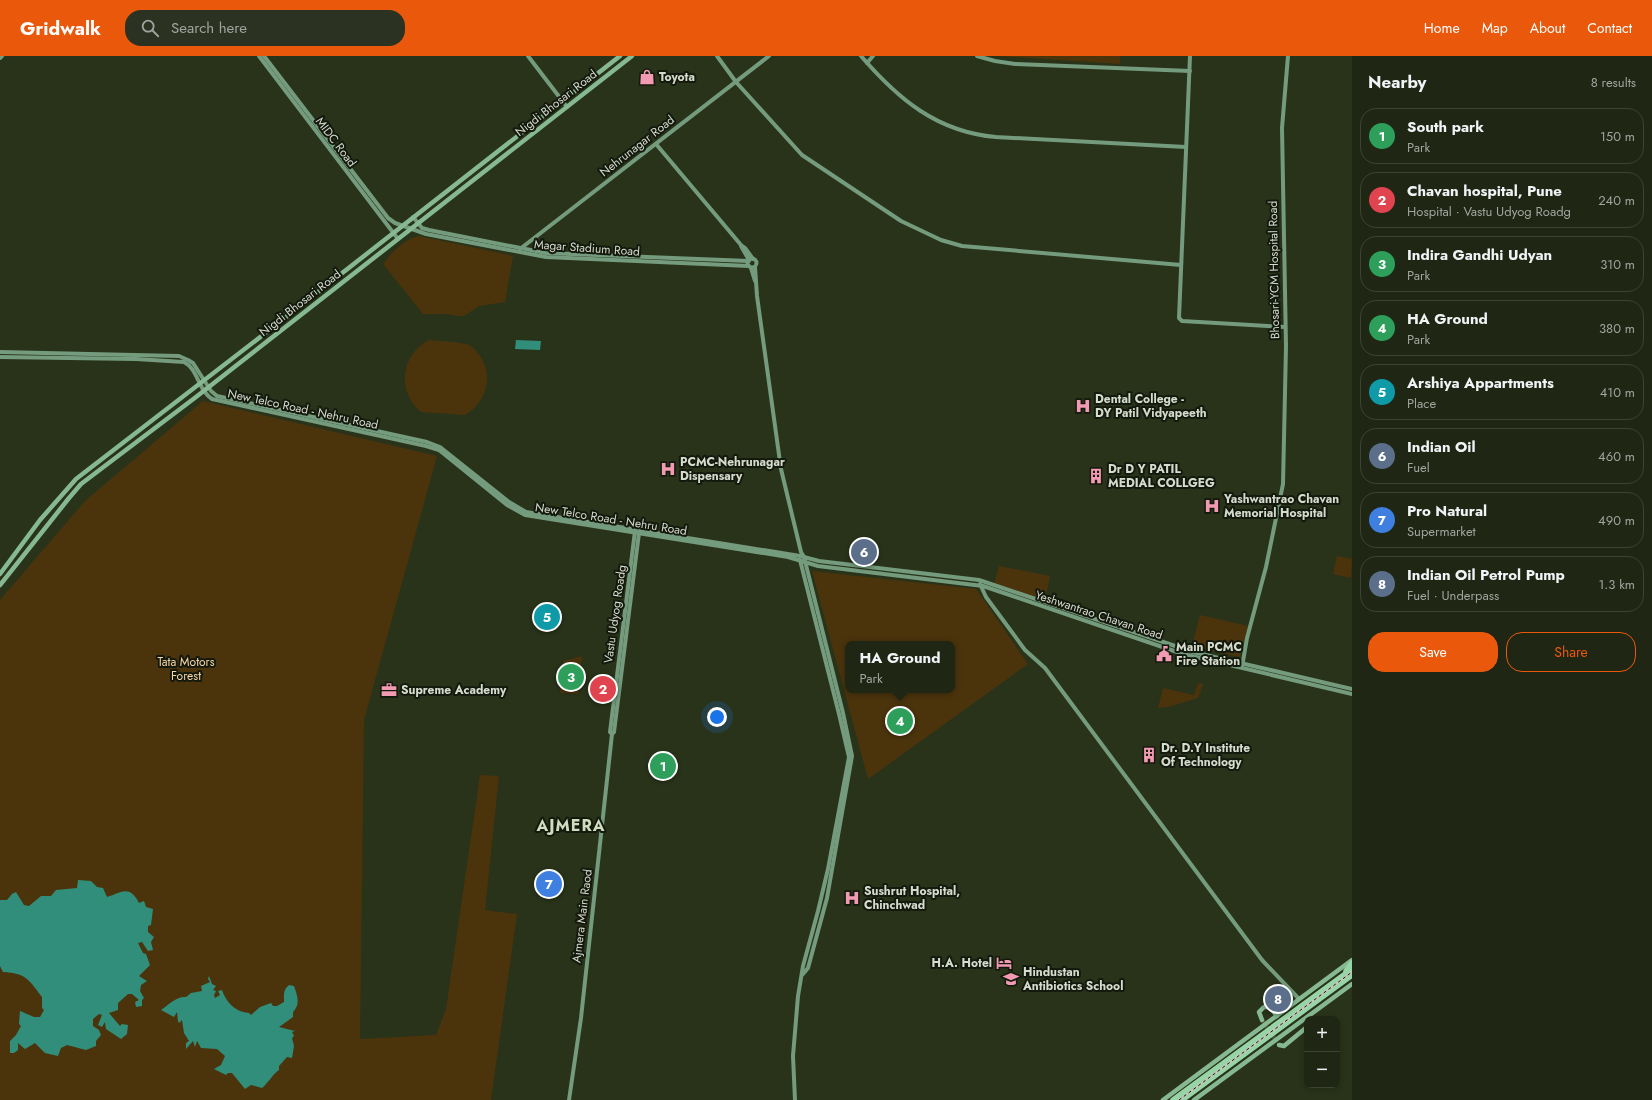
<!DOCTYPE html>
<meta charset="utf-8">
<style>
:root{--surface:#1f2613;--page:#2c3221;--text:#f1f3f6;--muted:#a1a5a0;--line:#3c4333;--accent:#ea580c}
body{margin:0;font-family:Jost,sans-serif;background:var(--page);color:var(--text)}
.controls{position:absolute;right:12px;bottom:12px;display:grid;overflow:hidden;border-radius:8px;box-shadow:0 2px 6px #0003}
.controls button{width:36px;height:36px;display:grid;place-items:center;padding:0;border:0;border-bottom:1px solid var(--line);background:var(--surface);color:var(--text);font:20px sans-serif}
.you{position:absolute;left:717px;top:661px;width:14px;height:14px;margin:-10px;border:3px solid #fff;border-radius:50%;background:#1a73e8;box-shadow:0 0 0 6px #1a73e833}
.badge{display:grid;place-items:center;width:26px;height:26px;border-radius:50%;background:var(--accent);color:#fff;font-size:13px;font-weight:700}
.pin{position:absolute;translate:-50% -50%;border:2px solid #fff;box-shadow:0 1px 4px #0006}
.popup{position:absolute;left:845px;top:585px;width:110px;height:52px;box-sizing:border-box;display:grid;place-content:center;border-radius:8px;background:var(--surface);filter:drop-shadow(0 1px 3px #0005);font-size:13px;white-space:nowrap;color:var(--muted)}
.popup b{font-size:15px;color:var(--text)}
.popup::after{content:'';position:absolute;left:50%;top:100%;margin-left:-8px;border:8px solid transparent;border-top-color:var(--surface)}
.list{margin:0;padding:0;list-style:none}
h2{display:flex;justify-content:space-between;align-items:center;height:52px;margin:0;padding:0 16px;font-size:17px}
h2 small{font-size:13px;font-weight:400;color:var(--muted)}
.list li{display:grid;grid-template-columns:26px 1fr auto;gap:12px;align-items:center;box-sizing:border-box;height:56px;margin:0 8px 8px;padding:0 8px;border:1px solid var(--line);border-radius:16px}
.list b{display:block;font-size:15px;white-space:nowrap}
.list p{margin:0;font-size:13px;white-space:nowrap;color:var(--muted)}
.list em{font-size:13px;font-style:normal;color:var(--muted)}
.actions{display:flex;gap:8px;padding:12px 16px}
.actions a{flex:1;padding:9px 0;border:1px solid var(--accent);border-radius:16px;text-align:center;font-size:14px;color:var(--accent)}
.actions .main{background:var(--accent);color:#fff}
.icon{flex:none;width:22px;height:22px;fill:none;stroke:currentColor;stroke-width:2;stroke-linecap:round;stroke-linejoin:round}
.map{position:relative;flex:none;width:1352px;height:1044px;overflow:hidden}
header{display:flex;align-items:center;gap:24px;box-sizing:border-box;height:56px;padding:0 20px;background:var(--accent);color:#fff}
header strong{font-size:19px}
nav{display:flex;gap:22px;margin-inline-start:auto;font-size:14px}
.search{width:280px;height:36px;background:var(--page);display:flex;align-items:center;gap:10px;box-sizing:border-box;padding:0 14px;border-radius:16px;color:var(--muted);font-size:15px}
main{display:flex}
aside{flex:1;background:var(--surface)}
.map>svg:first-child{display:block}
.green{fill:#4b340c;fill-rule:evenodd}
.water{fill:#318e7b}
.lines{fill:none;stroke-linecap:round;stroke-linejoin:round}
.primary-tunnel{stroke:#434c34;stroke-width:4.5;stroke-dasharray:4.5 2;stroke-linecap:butt}
.secondary{stroke:#749b7d;stroke-width:4}
.primary{stroke:#86b992;stroke-width:4.5}
.highway{stroke:#96d5a5;stroke-width:5.5}
.rail-casing{stroke:#c0c7b6;stroke-width:2.5}
.rail{stroke:#14190e;stroke-width:1;stroke-dasharray:3;stroke-linecap:butt}
.labels{text-anchor:middle;dominant-baseline:central;stroke-width:4;stroke-linejoin:round;paint-order:stroke}
.poi-label{font-size:12px;font-weight:bold;fill:#d6dccd;stroke:#14190e;text-anchor:start}
.street-label{font-size:12px;fill:#d6dccd;stroke:#14190e}
.park-label{font-size:12px;fill:#f8d6a6;stroke:#14190e}
.district-label{font-size:16px;font-weight:bold;letter-spacing:1px;fill:#cfdcbd;stroke:#14190e}
</style>
<header>
<strong>Gridwalk</strong>
<div class="search"><svg class="icon" aria-label="search" viewBox="0 0 24 24"><circle cx="10" cy="10" r="6"/><path d="M15 15l6 6"/></svg>Search here</div>
<nav><a>Home</a><a>Map</a><a>About</a><a>Contact</a></nav>
</header>
<main>
<div class="map">
<svg width="1352" height="1044" viewBox="0 0 1352 1044">
<rect width="100%" height="100%" fill="#293319"/>
<g class="green">
<path d="M997,0H1120V8Z"/>
<path d="M419,180L513,200L505,246L479,250L464,260H459L447,258H423L383,208C392,196 404,183 419,180Z"/>
<path d="M429,284C438,285 462,286 469,289C473,291 477,296 480,300C494,320 486,347 465,359L421,356C397,336 400,299 429,284Z"/>
<path d="M203,345L437,400L364,664L360,983L436,979L446,953L480,719L499,720L485,854L517,858L491,1044H0V544L85,445Z"/>
<path d="M1337,500L1352,503L1351,522L1333,518Z"/>
<path d="M999,510L1050,520L1045,545L994,528Z"/>
<path d="M812,515L976,533L1028,608L868,723ZM848,588H952V634H848Z"/>
<path d="M1200,559L1248,570L1240,601L1192,590Z"/>
<path d="M582,600L578,638L560,637L563,605Z"/>
<path d="M1198,627L1203,628L1198,642L1168,651L1158,652L1163,632L1194,639Z"/>
</g>
<g class="water">
<path d="M516,284L541,285L540,294L515,293Z"/>
<path d="M78,824L91,825L97,831L103,832L107,841C121,837 129,828 139,847L144,845L146,851L153,853L151,869L148,870V876L154,881L151,886L153,894L148,895L142,886L138,887L143,897L146,898L150,909L139,920L147,925L141,929L140,935L144,942L142,944V950L136,951L135,946L139,944L132,938H128L118,947V954L109,957L120,970L122,968L128,969L127,978L121,983L106,973L105,966L102,971L98,969L102,959L99,958L93,963V970L99,974L101,979L96,985V990L86,994L67,989L61,992L58,1000L45,997L35,987L25,993L18,987V994L14,997H10V985L16,979L21,970L19,968L20,955L34,961H40L44,954L42,952V941C29,924 26,917 3,916L0,910V844H7L12,838L16,836L24,849L29,850L41,840H51L56,834L77,832Z"/>
<path d="M209,920L212,928L216,930L213,934L216,935L214,939L215,942L220,939L218,935L222,934C226,946 235,956 249,957L251,959L260,951L271,947L273,950H277L284,946C284,938 283,934 289,929L294,930C297,939 301,948 293,956V961L279,971L295,975L292,976L294,980L292,982L294,990L292,1002L287,1001L279,1010V1014C272,1019 269,1026 262,1032L251,1029L245,1033L232,1017H228L226,1019L214,1013L221,1009L225,1000L217,993L201,992L197,985L195,991L193,985L186,993V987L189,985L184,977L182,964L179,967L178,965L177,956L174,961L161,954C169,948 177,940 186,941L191,937L202,935L201,930L210,926L208,923Z"/>
</g>
<g class="lines">
<path class="primary-tunnel" d="M1262,964L1277,986"/>
<g class="secondary">
<path d="M259,0L398,183"/>
<path d="M264,0L365,132L388,162L395,167L426,178L546,201L749,210"/>
<path d="M528,0L567,51"/>
<path d="M717,0L736,26L802,99L901,165L941,184L962,190L1181,209"/>
<path d="M861,0C898,43 937,76 996,81L1186,91"/>
<path d="M977,0L995,5L1015,8L1190,15"/>
<path d="M1190,0L1179,262L1182,265L1285,271"/>
<path d="M0,2L2,0"/>
<path d="M867,7L873,0"/>
<path d="M656,88L741,189L745,192L753,203"/>
<path d="M413,161L422,172L429,174L546,197L749,205"/>
<path d="M741,190L749,204"/>
<path d="M520,193L769,0"/>
<circle cx="752" cy="207" r="4.5"/>
<path d="M755,211L757,240L781,413L801,496L804,501L843,657L852,700L827,842L808,912L803,918"/>
<path d="M751,212L755,225"/>
<path d="M0,296L179,300L188,304L193,307L211,335L217,340L427,386L440,391L509,446L526,456L800,500L819,505L979,524L1193,596L1352,633"/>
<path d="M0,301L136,303L184,306C198,313 198,334 212,343L426,390L439,394L507,449L525,459L788,501L818,510L983,530L1183,598L1352,638"/>
<path d="M980,528L986,541L1025,594L1045,612L1262,904L1299,943"/>
<path d="M1242,611L1247,582L1266,511L1283,428L1286,290L1282,72L1288,0"/>
<path d="M612,678L610,676L635,475"/>
<path d="M569,1044L581,962L612,678L614,676L639,477"/>
<path d="M795,1044L793,1000L798,940L803,910L818,855L828,813L849,701L839,658L800,504"/>
</g>
<g class="primary">
<path d="M0,518L40,464L76,423L268,275L620,0"/>
<path d="M0,529L69,442L81,428L196,341L632,0"/>
<path d="M1262,964L1259,956L1264,951H1270L1277,960"/>
<path d="M1279,989L1284,990L1307,971"/>
<path d="M1163,1044L1352,904"/>
<path d="M1194,1044L1352,928"/>
</g>
<g class="highway">
<path d="M1346,915L1352,907"/>
<path d="M1173,1044L1352,913"/>
<path d="M1182,1044L1352,919"/>
</g>
<defs>
<path id="rail" d="M1179,1044L1352,916"/>
</defs>
<use href="#rail" class="rail-casing"/>
<use href="#rail" class="rail"/>
</g>
<defs>
<symbol id="shop-bare" viewBox="-9 -9 18 18"><path d="M-5-2.5h2.3a2.7 3.5 0 0 1 5.4 0H5L5.5 6h-11ZM-1.5-2.5h3a1.5 2.3 0 0 0-3 0Z" fill="#f19ab2" stroke="#14190e" stroke-width="2.5" paint-order="stroke"/></symbol>
<symbol id="hospital-bare" viewBox="-9 -9 18 18"><path d="M-5-5h3v3.5h4V-5h3V5h-3V1.5h-4V5h-3Z" fill="#f19ab2" stroke="#14190e" stroke-width="2.5" paint-order="stroke"/></symbol>
<symbol id="building-bare" viewBox="-9 -9 18 18"><path d="M-4-6H4V6H1V3H-1V6H-4ZM-2.5-4.3h1.7v1.8h-1.7ZM.8-4.3h1.7v1.8H.8ZM-2.5-1h1.7V.8h-1.7ZM.8-1h1.7V.8H.8Z" fill="#f19ab2" stroke="#14190e" stroke-width="2.5" paint-order="stroke"/></symbol>
<symbol id="civic-bare" viewBox="-9 -9 18 18"><path d="M-.6-6.5H3V-4.5H.6V-3L4-1V1h2V6H-6V1h2V-1L-.6-3ZM-1.2 2.5V6h2.4V2.5Z" fill="#f19ab2" stroke="#14190e" stroke-width="2.5" paint-order="stroke"/></symbol>
<symbol id="office-bare" viewBox="-9 -9 18 18"><path d="M-6-3h4V-5.5h4V-3h4V5H-6ZM-1-4.5V-3h2v-1.5ZM-6 0V1H6V0Z" fill="#f19ab2" stroke="#14190e" stroke-width="2.5" paint-order="stroke"/></symbol>
<symbol id="hotel-bare" viewBox="-9 -9 18 18"><path d="M-6-4.5h1.5V1H6V5H4.5V3h-9V5H-6ZM-4 0a1.8 1.8 0 1 1 3.6 0ZM.5 0V-2.5h3Q6-2.5 6 0Z" fill="#f19ab2" stroke="#14190e" stroke-width="2.5" paint-order="stroke"/></symbol>
<symbol id="school-bare" viewBox="-9 -9 18 18"><path d="M0-5L7-2L0 1L-7-2ZM-4 1L0 2.5L4 1V4Q0 6-4 4Z" fill="#f19ab2" stroke="#14190e" stroke-width="2.5" paint-order="stroke"/></symbol>
</defs>
<g fill-rule="evenodd">
<use href="#shop-bare" x="636" y="10" width="22" height="22"/>
<use href="#hospital-bare" x="1072" y="339" width="22" height="22"/>
<use href="#hospital-bare" x="657" y="402" width="22" height="22"/>
<use href="#building-bare" x="1085" y="409" width="22" height="22"/>
<use href="#hospital-bare" x="1201" y="439" width="22" height="22"/>
<use href="#civic-bare" x="1153" y="587" width="22" height="22"/>
<use href="#office-bare" x="378" y="623" width="22" height="22"/>
<use href="#building-bare" x="1138" y="688" width="22" height="22"/>
<use href="#hospital-bare" x="841" y="831" width="22" height="22"/>
<use href="#hotel-bare" x="993" y="896" width="22" height="22"/>
<use href="#school-bare" x="1000" y="912" width="22" height="22"/>
</g>
<g class="labels">
<g class="poi-label">
<text x="659" y="21">Toyota</text>
<text x="1095" y="343">Dental College -<tspan x="1095" dy="14">DY Patil Vidyapeeth</tspan></text>
<text x="680" y="406">PCMC-Nehrunagar<tspan x="680" dy="14">Dispensary</tspan></text>
<text x="1108" y="413">Dr D Y PATIL<tspan x="1108" dy="14">MEDIAL COLLGEG</tspan></text>
<text x="1224" y="443">Yashwantrao Chavan<tspan x="1224" dy="14">Memorial Hospital</tspan></text>
<text x="1176" y="591">Main PCMC<tspan x="1176" dy="14">Fire Station</tspan></text>
<text x="401" y="634">Supreme Academy</text>
<text x="1161" y="692">Dr. D.Y Institute<tspan x="1161" dy="14">Of Technology</tspan></text>
<text x="864" y="835">Sushrut Hospital,<tspan x="864" dy="14">Chinchwad</tspan></text>
<text x="992" y="907" text-anchor="end">H.A. Hotel</text>
<text x="1023" y="916">Hindustan<tspan x="1023" dy="14">Antibiotics School</tspan></text>
</g>
<g class="street-label">
<text transform="translate(556 47) rotate(-38)">Nigdi Bhosari Road</text>
<text transform="translate(336 86) rotate(53)">MIDC Road</text>
<text transform="translate(637 90) rotate(-38)">Nehrunagar Road</text>
<text transform="translate(587 192) rotate(4)">Magar Stadium Road</text>
<text transform="translate(1274 214) rotate(-91)">Bhosari-YCM Hospital Road</text>
<text transform="translate(300 247) rotate(-38)">Nigdi Bhosari Road</text>
<text transform="translate(303 353) rotate(12)">New Telco Road - Nehru Road</text>
<text transform="translate(611 463) rotate(9)">New Telco Road - Nehru Road</text>
<text transform="translate(615 558) rotate(-82)">Vastu Udyog Roadg</text>
<text transform="translate(1099 559) rotate(18)">Yeshwantrao Chavan Road</text>
<text transform="translate(582 860) rotate(-83)">Ajmera Main Raod</text>
</g>
<g class="park-label">
<text x="186" y="606">Tata Motors<tspan x="186" dy="14">Forest</tspan></text>
</g>
<g class="district-label">
<text x="571" y="769">AJMERA</text>
</g>
</g>
</svg>
<div class="controls">
<button>+</button>
<button>−</button>
</div>
<div class="you"></div>
<div class="pin badge" style="left:663px;top:710px;background:#2e9e5b">1</div>
<div class="pin badge" style="left:603px;top:633px;background:#e0444e">2</div>
<div class="pin badge" style="left:571px;top:621px;background:#2e9e5b">3</div>
<div class="pin badge" style="left:900px;top:665px;background:#2e9e5b">4</div>
<div class="popup"><b>HA Ground</b>Park</div>
<div class="pin badge" style="left:547px;top:561px;background:#0f9aa8">5</div>
<div class="pin badge" style="left:864px;top:496px;background:#5c6f8a">6</div>
<div class="pin badge" style="left:549px;top:828px;background:#3f7fe0">7</div>
<div class="pin badge" style="left:1278px;top:943px;background:#5c6f8a">8</div>
</div>
<aside>
<h2>Nearby<small>8 results</small></h2>
<ul class="list">
<li><span class="badge" style="background:#2e9e5b">1</span><div><b>South park</b><p>Park</p></div><em>150 m</em></li>
<li><span class="badge" style="background:#e0444e">2</span><div><b>Chavan hospital, Pune</b><p>Hospital · Vastu Udyog Roadg</p></div><em>240 m</em></li>
<li><span class="badge" style="background:#2e9e5b">3</span><div><b>Indira Gandhi Udyan</b><p>Park</p></div><em>310 m</em></li>
<li><span class="badge" style="background:#2e9e5b">4</span><div><b>HA Ground</b><p>Park</p></div><em>380 m</em></li>
<li><span class="badge" style="background:#0f9aa8">5</span><div><b>Arshiya Appartments</b><p>Place</p></div><em>410 m</em></li>
<li><span class="badge" style="background:#5c6f8a">6</span><div><b>Indian Oil</b><p>Fuel</p></div><em>460 m</em></li>
<li><span class="badge" style="background:#3f7fe0">7</span><div><b>Pro Natural</b><p>Supermarket</p></div><em>490 m</em></li>
<li><span class="badge" style="background:#5c6f8a">8</span><div><b>Indian Oil Petrol Pump</b><p>Fuel · Underpass</p></div><em>1.3 km</em></li>
</ul>
<div class="actions"><a class="main">Save</a><a>Share</a></div>
</aside>
</main>
